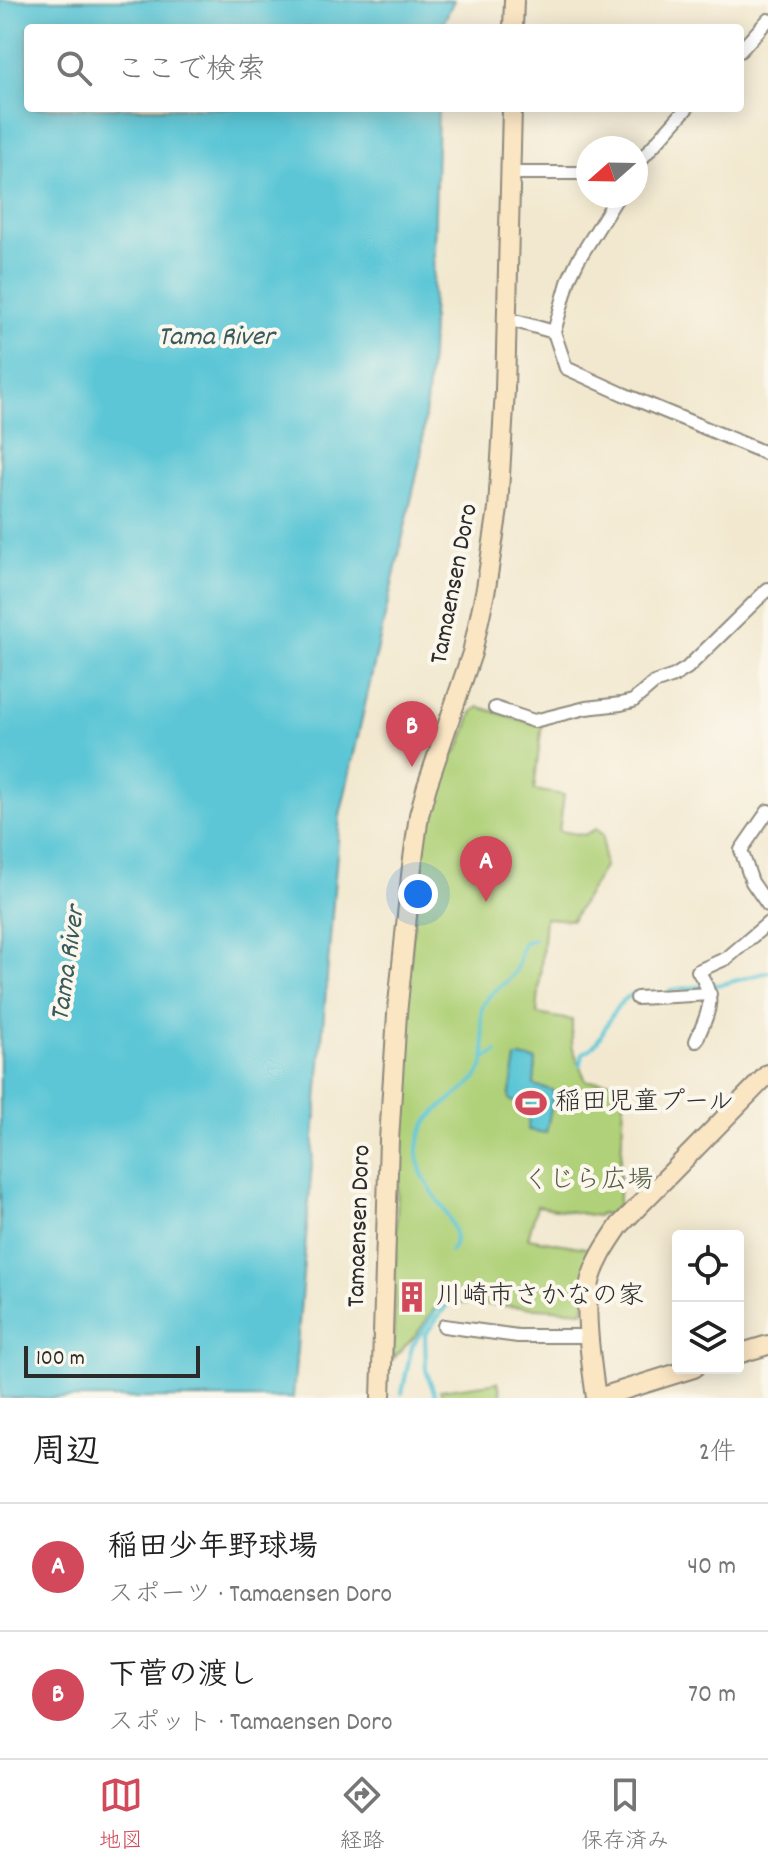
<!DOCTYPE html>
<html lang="ja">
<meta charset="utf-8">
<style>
:root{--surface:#fff;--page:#f2f2f2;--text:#222;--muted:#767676;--line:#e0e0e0;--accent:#d1495b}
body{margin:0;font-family:Dekko,"Klee One",sans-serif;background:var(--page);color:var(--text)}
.controls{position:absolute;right:24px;bottom:24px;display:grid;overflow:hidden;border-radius:8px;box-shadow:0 4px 20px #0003}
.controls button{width:72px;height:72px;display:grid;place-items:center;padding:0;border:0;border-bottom:2px solid var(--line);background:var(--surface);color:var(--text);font:40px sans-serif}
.compass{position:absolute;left:576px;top:136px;width:72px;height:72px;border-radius:50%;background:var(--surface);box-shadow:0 4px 20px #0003;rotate:250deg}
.scale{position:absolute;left:24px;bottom:20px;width:176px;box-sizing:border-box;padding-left:8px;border:4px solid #2b2b2b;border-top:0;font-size:22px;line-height:28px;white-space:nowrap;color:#2b2b2b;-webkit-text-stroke:6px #fbf7ec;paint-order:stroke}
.you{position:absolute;left:418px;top:894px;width:28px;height:28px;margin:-20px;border:6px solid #fff;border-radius:50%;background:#1a73e8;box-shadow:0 0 0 12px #1a73e833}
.badge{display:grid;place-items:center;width:52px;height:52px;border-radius:50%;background:var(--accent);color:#fff;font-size:26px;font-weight:700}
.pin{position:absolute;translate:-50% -66px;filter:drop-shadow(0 2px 4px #0008)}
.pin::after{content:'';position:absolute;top:42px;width:28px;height:24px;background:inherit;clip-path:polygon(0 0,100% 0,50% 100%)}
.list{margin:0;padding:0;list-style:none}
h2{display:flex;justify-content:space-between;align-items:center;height:104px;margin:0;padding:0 32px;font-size:34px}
h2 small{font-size:26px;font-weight:400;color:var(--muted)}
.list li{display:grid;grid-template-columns:52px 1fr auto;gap:24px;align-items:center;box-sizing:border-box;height:128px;padding:0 32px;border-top:2px solid var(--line)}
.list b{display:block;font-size:30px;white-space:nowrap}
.list p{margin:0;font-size:26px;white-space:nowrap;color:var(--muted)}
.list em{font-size:26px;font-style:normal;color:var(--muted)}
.icon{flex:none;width:44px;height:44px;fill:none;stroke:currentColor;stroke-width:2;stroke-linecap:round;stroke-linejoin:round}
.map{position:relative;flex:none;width:768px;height:1398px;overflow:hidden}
.search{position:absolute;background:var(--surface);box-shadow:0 4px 20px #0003;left:24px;right:24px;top:24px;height:88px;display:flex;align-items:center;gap:20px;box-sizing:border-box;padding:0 28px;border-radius:8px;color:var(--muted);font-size:30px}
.sheet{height:360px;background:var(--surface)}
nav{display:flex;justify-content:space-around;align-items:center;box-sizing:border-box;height:112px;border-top:2px solid var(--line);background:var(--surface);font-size:22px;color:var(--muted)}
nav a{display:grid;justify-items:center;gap:4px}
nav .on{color:var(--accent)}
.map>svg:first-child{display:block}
.green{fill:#b0d179;stroke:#6e7e52;stroke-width:2}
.water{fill:#5bc6d6;stroke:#437880;stroke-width:2}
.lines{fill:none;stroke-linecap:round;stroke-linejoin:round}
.stream{stroke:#5bc6d6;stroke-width:4}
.street-casing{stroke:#8e8a7d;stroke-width:16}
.secondary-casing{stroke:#8e8a7d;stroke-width:22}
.street{stroke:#fff;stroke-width:12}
.secondary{stroke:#fbe6c4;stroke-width:18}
.labels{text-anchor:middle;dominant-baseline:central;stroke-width:8;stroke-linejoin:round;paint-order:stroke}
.street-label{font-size:26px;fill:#2b2b2b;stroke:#fbf7ec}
.poi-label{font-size:26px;fill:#2b2b2b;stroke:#fbf7ec;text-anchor:start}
.park-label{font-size:26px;fill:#535d42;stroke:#fbf7ec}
.water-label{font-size:28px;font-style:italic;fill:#395a5e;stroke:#fbf7ec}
</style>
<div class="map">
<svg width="768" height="1398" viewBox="0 0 768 1398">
<rect width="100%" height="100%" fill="#fbf7ec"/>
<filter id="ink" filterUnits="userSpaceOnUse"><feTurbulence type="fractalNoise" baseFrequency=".0125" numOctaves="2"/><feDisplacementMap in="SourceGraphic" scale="16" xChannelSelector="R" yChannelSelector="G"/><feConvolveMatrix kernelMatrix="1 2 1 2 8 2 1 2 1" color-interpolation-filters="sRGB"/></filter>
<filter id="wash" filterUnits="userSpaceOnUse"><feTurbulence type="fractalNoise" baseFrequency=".006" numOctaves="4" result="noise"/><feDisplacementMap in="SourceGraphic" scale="32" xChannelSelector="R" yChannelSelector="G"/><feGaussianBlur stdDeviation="1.8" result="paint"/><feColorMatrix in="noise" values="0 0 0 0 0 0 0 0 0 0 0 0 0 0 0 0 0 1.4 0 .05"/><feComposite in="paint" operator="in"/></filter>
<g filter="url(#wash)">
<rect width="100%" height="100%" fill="#f2e8cf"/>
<g class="green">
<path d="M479,707L534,724L542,723L534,790L564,795L559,831L584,835L596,829L603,835L604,867L572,920L545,918L537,1014L572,1020V1046L586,1081L625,1082L618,1214H600L597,1216L537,1206L528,1238L597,1250L583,1311L459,1303L448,1290L415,1336L393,1359L402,1029L424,834L441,764C461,758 466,728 473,711Z"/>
<path d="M498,1382L502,1398H443L440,1390Z"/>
</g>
<g class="water">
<path d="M0,0H454L441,28H28V108H438L431,355L421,456L340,816L293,1398H0Z"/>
<path d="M520,1057L536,1060L534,1085L552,1090L554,1093L546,1133L528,1130L530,1105L511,1101L509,1098L516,1059Z"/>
</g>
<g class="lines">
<g class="stream">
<path d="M670,990L723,984L768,972"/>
<path d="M485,1059L497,1052"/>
<path d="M580,1065L583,1053C608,1043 606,1002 637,993"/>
<path d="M450,1252C469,1227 428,1195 421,1171C418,1162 417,1151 419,1141C424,1111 456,1100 475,1079C495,1055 477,1034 482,1009C486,992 506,986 514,973C519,965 520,952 523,943L534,939"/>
<path d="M402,1393L412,1346L446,1296"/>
<path d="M436,1398L426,1370L425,1335L451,1299"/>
</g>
</g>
</g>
<g filter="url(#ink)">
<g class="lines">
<defs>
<g id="street">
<path d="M740,51L768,20"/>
<path d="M636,165L687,108"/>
<path d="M510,173H588"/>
<path d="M618,196L578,260L569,279L554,332L566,368L623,394L768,454"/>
<path d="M508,319L554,332"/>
<path d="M495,708L534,721L586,708L621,704L633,701L654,683L674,676L687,668L768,589"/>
<path d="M768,811L741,850L752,882L768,905"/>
<path d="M637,998L710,994"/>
<path d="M696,1041C708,1012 718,1000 698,971L727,958L768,923"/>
<path d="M444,1326L518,1336H591"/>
</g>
<g id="secondary">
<path d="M513,28L514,0"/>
<path d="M738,1354L768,1345"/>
<path d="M381,1398L389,1140L397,1014L412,866L419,815L427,786L472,653L486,588L498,509L505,390L512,108"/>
<path d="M596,1398C592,1369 584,1314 589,1286C594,1263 607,1244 620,1225L768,1074"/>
<path d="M598,1398L694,1368"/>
</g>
</defs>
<use href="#street" class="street-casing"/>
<use href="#secondary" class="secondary-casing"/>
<use href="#street" class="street"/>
<use href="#secondary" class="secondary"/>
</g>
</g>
<defs>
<symbol id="stadium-bare" viewBox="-9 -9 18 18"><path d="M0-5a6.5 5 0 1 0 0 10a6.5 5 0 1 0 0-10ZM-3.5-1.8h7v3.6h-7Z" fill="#d1495b" stroke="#fbf7ec" stroke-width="2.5" paint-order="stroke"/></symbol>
<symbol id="building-bare" viewBox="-9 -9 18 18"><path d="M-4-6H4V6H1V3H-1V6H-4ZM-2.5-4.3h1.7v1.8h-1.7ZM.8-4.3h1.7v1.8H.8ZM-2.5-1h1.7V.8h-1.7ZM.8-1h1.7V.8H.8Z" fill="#d1495b" stroke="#fbf7ec" stroke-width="2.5" paint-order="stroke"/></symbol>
</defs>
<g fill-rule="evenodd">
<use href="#stadium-bare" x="509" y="1081" width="44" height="44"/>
<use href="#building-bare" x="390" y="1275" width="44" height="44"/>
</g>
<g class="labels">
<g class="street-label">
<text transform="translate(455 584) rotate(-79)">Tamaensen Doro</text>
<text transform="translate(360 1226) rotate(-88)">Tamaensen Doro</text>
</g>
<g class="poi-label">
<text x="555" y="1103">稲田児童プール</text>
<text x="436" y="1297">川崎市さかなの家</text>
</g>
<g class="park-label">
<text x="588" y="1181">くじら広場</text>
</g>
<g class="water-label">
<text x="216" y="339">Tama River</text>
<text transform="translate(70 964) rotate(-82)">Tama River</text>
</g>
</g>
</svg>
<div class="controls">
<button><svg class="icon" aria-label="locate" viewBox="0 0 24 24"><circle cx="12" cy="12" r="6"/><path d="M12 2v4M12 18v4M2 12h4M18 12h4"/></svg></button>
<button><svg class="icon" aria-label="layers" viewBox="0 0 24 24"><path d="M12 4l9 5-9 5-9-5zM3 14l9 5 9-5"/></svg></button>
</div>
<svg class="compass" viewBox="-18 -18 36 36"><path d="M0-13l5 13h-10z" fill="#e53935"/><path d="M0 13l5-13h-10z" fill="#767676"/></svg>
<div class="scale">100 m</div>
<div class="you"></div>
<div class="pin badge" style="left:486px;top:902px">A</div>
<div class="pin badge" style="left:412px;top:767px">B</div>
<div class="search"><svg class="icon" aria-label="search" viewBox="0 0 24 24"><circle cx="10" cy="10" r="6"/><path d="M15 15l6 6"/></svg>ここで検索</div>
</div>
<section class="sheet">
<h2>周辺<small>2件</small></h2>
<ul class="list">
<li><span class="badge">A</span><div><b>稲田少年野球場</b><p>スポーツ · Tamaensen Doro</p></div><em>40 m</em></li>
<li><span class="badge">B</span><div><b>下菅の渡し</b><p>スポット · Tamaensen Doro</p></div><em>70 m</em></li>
</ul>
</section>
<nav>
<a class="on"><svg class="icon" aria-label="map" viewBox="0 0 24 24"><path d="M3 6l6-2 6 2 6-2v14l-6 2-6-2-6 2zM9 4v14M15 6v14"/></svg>地図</a>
<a><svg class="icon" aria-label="directions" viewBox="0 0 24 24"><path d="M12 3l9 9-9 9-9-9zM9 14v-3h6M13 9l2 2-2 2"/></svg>経路</a>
<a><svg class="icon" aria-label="saved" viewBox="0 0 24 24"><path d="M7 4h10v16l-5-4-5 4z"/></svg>保存済み</a>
</nav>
